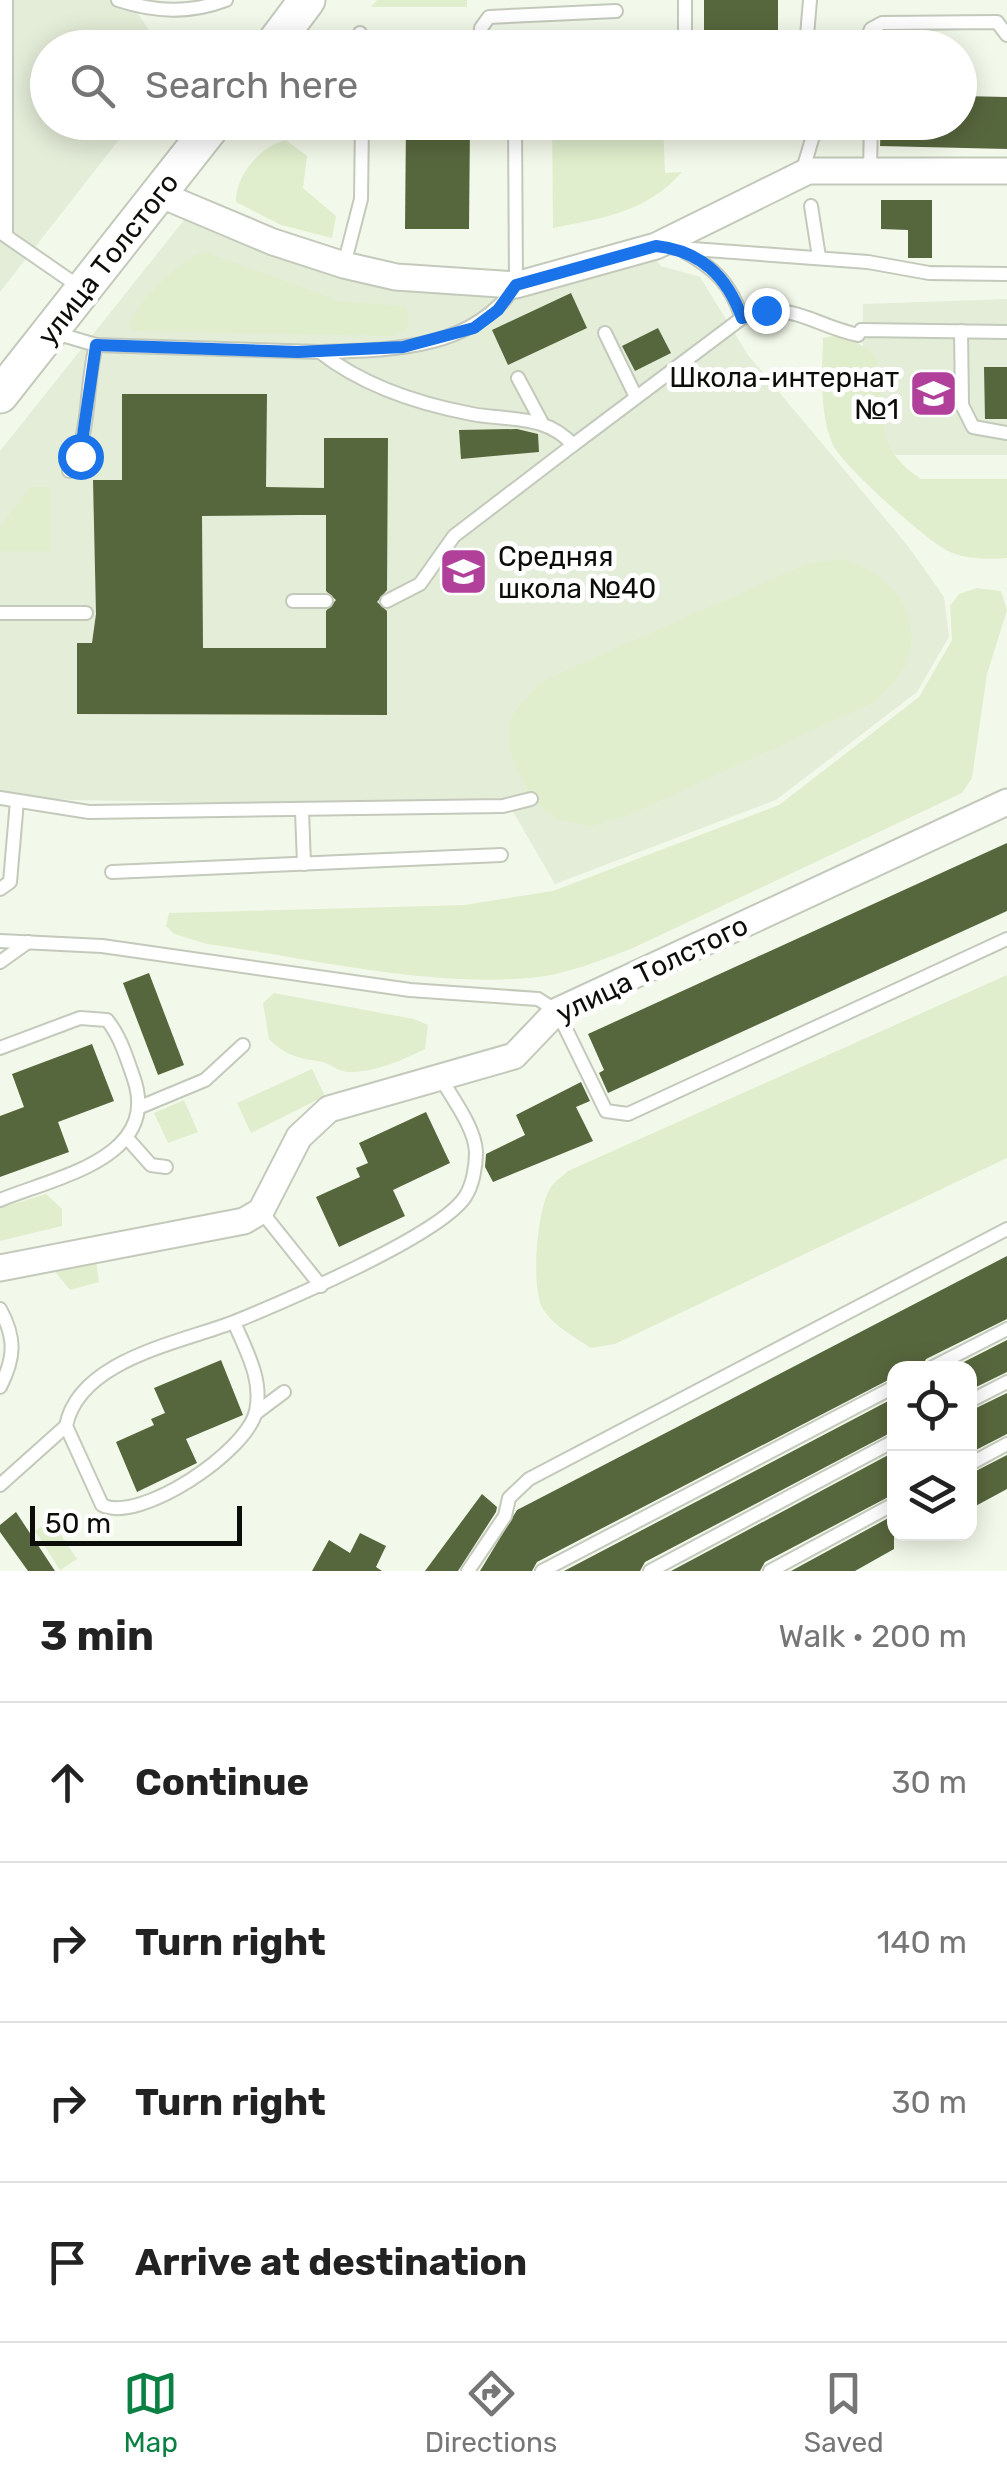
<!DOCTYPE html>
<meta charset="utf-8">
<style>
:root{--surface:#fff;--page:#f6f6f6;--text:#222;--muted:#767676;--line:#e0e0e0;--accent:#0b8043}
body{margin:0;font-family:Rubik,sans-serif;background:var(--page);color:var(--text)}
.controls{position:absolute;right:30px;bottom:30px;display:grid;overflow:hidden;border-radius:20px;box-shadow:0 5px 25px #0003}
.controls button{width:90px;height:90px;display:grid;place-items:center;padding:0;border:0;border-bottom:2px solid var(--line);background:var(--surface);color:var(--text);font:50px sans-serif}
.scale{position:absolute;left:30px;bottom:25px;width:212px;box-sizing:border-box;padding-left:10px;border:5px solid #0c0e09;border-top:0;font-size:28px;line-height:35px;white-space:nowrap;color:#0c0e09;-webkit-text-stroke:8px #fff;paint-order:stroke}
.stop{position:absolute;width:30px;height:30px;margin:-22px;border:8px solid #1a73e8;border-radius:50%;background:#fff}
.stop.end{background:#1a73e8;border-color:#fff;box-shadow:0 2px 10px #0008}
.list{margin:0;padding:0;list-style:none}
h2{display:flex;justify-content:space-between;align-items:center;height:130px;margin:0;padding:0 40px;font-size:42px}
h2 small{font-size:32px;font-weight:400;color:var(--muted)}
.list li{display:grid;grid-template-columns:65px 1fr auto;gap:30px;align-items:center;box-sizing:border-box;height:160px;padding:0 40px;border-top:2px solid var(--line)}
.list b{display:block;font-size:38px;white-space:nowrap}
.list em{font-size:32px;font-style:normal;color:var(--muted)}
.icon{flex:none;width:55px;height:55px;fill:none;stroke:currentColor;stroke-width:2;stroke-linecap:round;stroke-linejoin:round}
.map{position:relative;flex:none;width:1007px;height:1571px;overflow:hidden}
.search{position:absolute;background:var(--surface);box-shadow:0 5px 25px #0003;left:30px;right:30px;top:30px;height:110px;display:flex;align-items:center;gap:25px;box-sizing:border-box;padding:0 35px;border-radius:55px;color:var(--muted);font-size:38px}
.sheet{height:770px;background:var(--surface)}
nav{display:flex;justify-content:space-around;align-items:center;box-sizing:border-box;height:140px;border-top:2px solid var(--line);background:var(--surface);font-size:28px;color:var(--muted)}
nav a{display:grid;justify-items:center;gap:5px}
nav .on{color:var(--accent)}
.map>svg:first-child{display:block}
.built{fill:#e4edd8}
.green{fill:#e0eecd}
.building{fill:#57673d;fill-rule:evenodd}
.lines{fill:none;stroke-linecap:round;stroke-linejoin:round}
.service-casing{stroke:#c3c9bb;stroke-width:16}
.minor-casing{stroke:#c3c9bb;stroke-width:29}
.secondary-casing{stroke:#c3c9bb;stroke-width:39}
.service{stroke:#fff;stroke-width:12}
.minor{stroke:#fff;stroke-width:25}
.secondary{stroke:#fff;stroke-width:35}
.route{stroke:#1a73e8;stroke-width:12}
.labels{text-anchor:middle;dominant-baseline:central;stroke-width:10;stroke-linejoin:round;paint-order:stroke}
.street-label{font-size:28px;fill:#0c0e09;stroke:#fff}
.poi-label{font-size:28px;fill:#0c0e09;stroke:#fff;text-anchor:end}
</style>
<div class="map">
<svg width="1007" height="1571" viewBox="0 0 1007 1571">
<rect width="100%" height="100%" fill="#f3f9ea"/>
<g class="built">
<path d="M0,0H129L160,47L48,48V122L132,123L0,292Z"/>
<path d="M188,215L341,270L517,278L643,245L661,266L700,277L748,355L908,546L944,597L949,637L917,692L776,800L555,884L505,798L302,804L69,800L0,793V451Z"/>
<path d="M1007,299V455H863V304Z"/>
</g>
<g class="green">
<path d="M377,0H467V7H371Z"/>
<path d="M552,123H663L665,173L682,172C647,212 603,218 553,228Z"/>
<path d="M286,140L307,156L303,188L336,216L332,238L281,225L236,202C235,176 261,145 286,140Z"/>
<path d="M205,252L340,301L405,306L409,322L405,331L393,336L133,331L129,322C141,300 180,258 205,252Z"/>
<path d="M833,336L853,340L874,354C895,401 861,439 921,479H1007V558C989,560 963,559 946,550C924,538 843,466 833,445C819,413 822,373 823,338Z"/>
<path d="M30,487H50L51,551H0V527Z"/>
<path d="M838,559C881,567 919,603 910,652C906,673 888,688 874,702L629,815L592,826L559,820L531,799L509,749V724L514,712L540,683L560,673L807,564Z"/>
<path d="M977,588L1001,591L1007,610L987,674L972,778L962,793L633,948C599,961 566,975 529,978C427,987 309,958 207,944L174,934L166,926L169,913L464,905L553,891L779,805L919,697L952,640L950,606L959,594Z"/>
<path d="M1007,975V1158L615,1344L591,1348C575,1337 553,1326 543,1309C530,1288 537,1207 551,1187C555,1181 563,1176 568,1171Z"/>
<path d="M274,993L414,1019L428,1025L425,1049C403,1060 373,1073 348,1072C337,1072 330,1062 318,1061C298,1059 284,1054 269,1039L263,1003Z"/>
<path d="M312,1069L325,1096L251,1133L237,1103Z"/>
<path d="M184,1100L198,1132L168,1143L154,1113Z"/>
<path d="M46,1194L62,1209V1226L0,1241V1208Z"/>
<path d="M96,1261L99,1282L70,1290L53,1269Z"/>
<path d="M51,1520L77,1559L60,1570L35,1531Z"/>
</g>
<g class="building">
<path d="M704,0H778V42L704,41Z"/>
<path d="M960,96L1007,97V149L880,146L881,122H960Z"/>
<path d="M406,122H470L469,229H405Z"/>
<path d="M881,200H932V258H908V230L881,229Z"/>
<path d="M571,293L587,328L508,365L492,330Z"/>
<path d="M658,328L671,353L635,371L622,346Z"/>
<path d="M984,367H1007V419H985Z"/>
<path d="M122,394H267L266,487L324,488V438H388L387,590L377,602L387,611V715L77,714V643H92L96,614L93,480H122ZM300,515H326V591L336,600L326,611V648H203L202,516Z"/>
<path d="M517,429L538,434L539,452L461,459L459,430Z"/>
<path d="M1007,843V911L608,1093L599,1073L604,1070L588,1034Z"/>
<path d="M149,973L184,1065L158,1075L123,983Z"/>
<path d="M92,1044L114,1101L58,1122L69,1152L0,1177V1116L24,1107L12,1074Z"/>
<path d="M581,1082L590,1101L576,1107L593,1141L493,1182L485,1167L486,1154L525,1135L516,1115Z"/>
<path d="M426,1112L450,1163L393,1190L405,1216L339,1247L316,1197L360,1177L356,1168L368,1163L359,1143Z"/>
<path d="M1007,1256V1319L926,1359L921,1368H894V1377L537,1562L532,1571H480L517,1510Z"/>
<path d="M1007,1340V1372L970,1390V1368H952Z"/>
<path d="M221,1360L243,1415L186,1439L197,1463L137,1492L116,1442L154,1425L151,1419L165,1413L154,1388Z"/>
<path d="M1007,1393V1434L970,1453V1411Z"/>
<path d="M894,1398V1431L645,1562L640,1571H564Z"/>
<path d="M894,1452V1494L765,1562L760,1571H671Z"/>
<path d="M1007,1455V1489L970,1509V1474Z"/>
<path d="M482,1494L497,1507L496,1512L458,1571H425Z"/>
<path d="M16,1512L55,1571H28L0,1532V1525Z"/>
<path d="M894,1515V1549L855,1571H791Z"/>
<path d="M360,1533L386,1546L376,1567L382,1571H312L329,1540L350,1553Z"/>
</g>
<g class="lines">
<defs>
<g id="service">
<path d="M6,0V235"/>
<path d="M118,0C155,12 189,14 226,0"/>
<path d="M685,0V48"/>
<path d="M360,33V48"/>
<path d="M480,48L481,28L489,17L616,11"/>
<path d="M806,48L810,0"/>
<path d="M863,48L871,29L882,23L997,22L1007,35"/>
<path d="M870,170L871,122"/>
<path d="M802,173L817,122"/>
<path d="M811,206L819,257"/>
<path d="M0,232L81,288"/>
<path d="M666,247L868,262L929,273L1007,274"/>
<path d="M685,252C716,269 731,285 742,318"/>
<path d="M344,265L361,199L362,122"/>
<path d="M961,331L962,405L973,427L1007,433"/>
<path d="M52,332L96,345C85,386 91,440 69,471"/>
<path d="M605,333L636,397"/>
<path d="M96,345L320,352"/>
<path d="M518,378L541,421"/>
<path d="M573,445L742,318C794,300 809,324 858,335L861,330L1007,332"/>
<path d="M293,601H326"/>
<path d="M387,601L420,584L454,536L573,445C546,414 509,421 472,414C419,404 362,385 320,352C392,350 473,350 516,285L515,122"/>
<path d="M0,613H86"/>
<path d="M0,798L89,812L503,806L531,799"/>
<path d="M302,811L304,864"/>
<path d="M112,872L501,855"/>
<path d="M0,889L10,882L17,801"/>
<path d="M0,941L102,946L410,990L538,999L557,1011L606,1111L628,1114L1007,939"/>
<path d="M0,962L28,942"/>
<path d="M0,1048L80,1018L107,1020C120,1036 126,1056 133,1076C163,1158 56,1177 0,1200"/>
<path d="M140,1107L205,1080L243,1045"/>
<path d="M127,1138L151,1165L166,1167"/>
<path d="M261,1211L321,1286"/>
<path d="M0,1309C16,1338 15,1358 0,1387"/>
<path d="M234,1322C179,1343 79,1360 66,1426L102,1505C139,1524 247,1452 256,1411C263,1379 246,1351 234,1322C283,1302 439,1236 465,1197C473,1185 476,1166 476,1152C475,1127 451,1097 439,1075"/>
<path d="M931,1368L1007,1329"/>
<path d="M970,1401L1007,1382"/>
<path d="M256,1413L284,1392"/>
<path d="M970,1464L1007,1444"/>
<path d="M0,1485L66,1426"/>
<path d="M468,1571L505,1516L509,1498L529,1479L1007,1229"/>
<path d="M542,1571L894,1387"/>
<path d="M650,1571L894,1441"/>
<path d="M770,1571L894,1504"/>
</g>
<g id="minor">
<path d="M159,194L273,242L344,265L396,277L516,285L656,246L808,171H1007"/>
<path d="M0,1268L244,1221L261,1211L299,1137L329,1109L514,1056L557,1011L1007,802"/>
</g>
<g id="secondary">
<path d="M271,48L307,0"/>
<path d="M0,395L215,122"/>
</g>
</defs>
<use href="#service" class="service-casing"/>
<use href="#minor" class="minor-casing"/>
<use href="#secondary" class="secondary-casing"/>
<use href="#service" class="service"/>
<use href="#minor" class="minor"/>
<use href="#secondary" class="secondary"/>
</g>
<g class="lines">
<path class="route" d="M80,456L96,345L298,352L403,347L474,328L498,310L516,285L656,246C701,251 727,276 742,318L766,310"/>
</g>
<defs>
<symbol id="school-square" viewBox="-11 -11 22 22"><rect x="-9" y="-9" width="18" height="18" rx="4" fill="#b1409b" stroke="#fff"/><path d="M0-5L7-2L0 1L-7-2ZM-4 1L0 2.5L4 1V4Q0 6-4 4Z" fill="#fff"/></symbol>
</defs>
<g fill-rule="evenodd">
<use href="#school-square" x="906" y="366" width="55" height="55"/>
<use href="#school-square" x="436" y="544" width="55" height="55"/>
</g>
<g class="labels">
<g class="street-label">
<text transform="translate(108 259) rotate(-52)">улица Толстого</text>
<text transform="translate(652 969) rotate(-26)">улица Толстого</text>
</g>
<g class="poi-label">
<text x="899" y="377">Школа-интернат<tspan x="899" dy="32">№1</tspan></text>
<text x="498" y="556" text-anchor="start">Средняя<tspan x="498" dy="32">школа №40</tspan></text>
</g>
</g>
</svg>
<div class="controls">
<button><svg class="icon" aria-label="locate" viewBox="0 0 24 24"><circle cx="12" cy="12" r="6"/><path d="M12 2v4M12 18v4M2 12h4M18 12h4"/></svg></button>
<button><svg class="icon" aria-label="layers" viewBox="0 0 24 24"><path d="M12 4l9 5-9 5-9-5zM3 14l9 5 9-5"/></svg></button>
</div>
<div class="scale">50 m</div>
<div class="stop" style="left:80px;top:456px"></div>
<div class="stop end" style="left:766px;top:310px"></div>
<div class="search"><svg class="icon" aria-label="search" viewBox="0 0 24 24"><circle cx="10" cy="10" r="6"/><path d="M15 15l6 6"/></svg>Search here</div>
</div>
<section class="sheet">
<h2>3 min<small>Walk · 200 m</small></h2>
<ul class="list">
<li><svg class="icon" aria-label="ahead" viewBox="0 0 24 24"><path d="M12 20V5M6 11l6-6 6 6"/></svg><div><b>Continue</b></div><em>30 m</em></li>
<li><svg class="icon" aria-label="right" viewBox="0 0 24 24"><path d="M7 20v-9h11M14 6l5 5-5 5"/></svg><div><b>Turn right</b></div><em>140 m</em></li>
<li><svg class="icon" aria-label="right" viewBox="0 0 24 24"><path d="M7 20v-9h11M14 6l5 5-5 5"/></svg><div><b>Turn right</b></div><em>30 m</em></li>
<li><svg class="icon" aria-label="arrive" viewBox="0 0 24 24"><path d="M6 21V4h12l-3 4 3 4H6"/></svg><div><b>Arrive at destination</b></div></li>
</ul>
</section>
<nav>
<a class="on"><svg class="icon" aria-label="map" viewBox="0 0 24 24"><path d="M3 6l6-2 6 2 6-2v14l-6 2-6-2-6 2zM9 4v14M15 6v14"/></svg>Map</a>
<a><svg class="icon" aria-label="directions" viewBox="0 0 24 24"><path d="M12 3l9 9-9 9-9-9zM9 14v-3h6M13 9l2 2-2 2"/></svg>Directions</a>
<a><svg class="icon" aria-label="saved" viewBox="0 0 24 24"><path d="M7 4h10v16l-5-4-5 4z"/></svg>Saved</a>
</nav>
